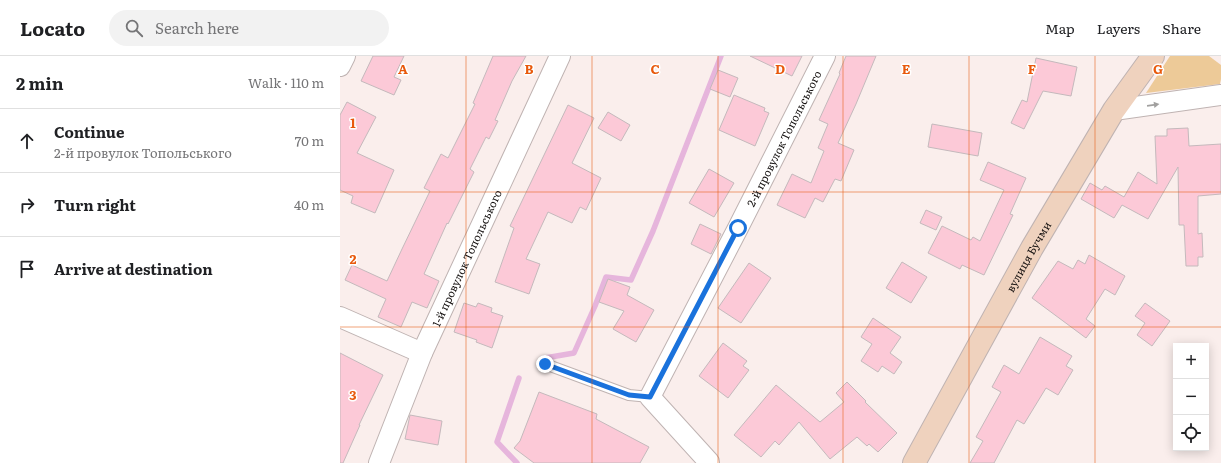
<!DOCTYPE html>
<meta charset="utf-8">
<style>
:root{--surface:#fff;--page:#f2f2f2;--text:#202124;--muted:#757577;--line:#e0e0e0}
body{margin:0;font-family:Literata,serif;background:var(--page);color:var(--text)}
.controls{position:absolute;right:12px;bottom:12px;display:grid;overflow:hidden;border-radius:0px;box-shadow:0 2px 10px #0003}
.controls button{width:36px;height:36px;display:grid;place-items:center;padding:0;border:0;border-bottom:1px solid var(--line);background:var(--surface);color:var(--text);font:20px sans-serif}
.stop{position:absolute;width:12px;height:12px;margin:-9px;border:3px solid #1a72dc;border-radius:50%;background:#fff}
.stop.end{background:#1a72dc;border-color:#fff;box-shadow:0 1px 4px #0008}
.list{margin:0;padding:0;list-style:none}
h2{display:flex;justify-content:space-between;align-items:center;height:52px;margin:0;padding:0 16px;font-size:17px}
h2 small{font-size:13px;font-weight:400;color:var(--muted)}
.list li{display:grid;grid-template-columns:26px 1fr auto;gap:12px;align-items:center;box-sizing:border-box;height:64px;padding:0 16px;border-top:1px solid var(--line)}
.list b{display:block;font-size:15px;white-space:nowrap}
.list p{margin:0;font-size:13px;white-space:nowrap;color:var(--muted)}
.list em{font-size:13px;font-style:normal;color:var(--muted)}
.icon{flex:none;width:22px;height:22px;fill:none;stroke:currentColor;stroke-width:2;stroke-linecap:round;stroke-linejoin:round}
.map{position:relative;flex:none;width:881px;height:407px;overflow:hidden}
header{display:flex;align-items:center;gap:24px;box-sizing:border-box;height:56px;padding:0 20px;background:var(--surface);border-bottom:1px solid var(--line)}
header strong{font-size:19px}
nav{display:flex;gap:22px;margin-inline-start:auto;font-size:14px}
.search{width:280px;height:36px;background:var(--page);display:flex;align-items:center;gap:10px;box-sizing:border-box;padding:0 14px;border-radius:22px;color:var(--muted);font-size:15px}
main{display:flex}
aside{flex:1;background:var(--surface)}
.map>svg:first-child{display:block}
.green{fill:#edca98}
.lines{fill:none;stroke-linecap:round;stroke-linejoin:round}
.stream{stroke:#e6b5dc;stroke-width:5.5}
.building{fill:#fcc9d7;stroke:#c4b9bc}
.lane-casing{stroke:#bfb3b2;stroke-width:12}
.street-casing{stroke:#bfb3b2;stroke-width:22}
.secondary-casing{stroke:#bfb3b2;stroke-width:24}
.lane{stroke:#fff;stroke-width:10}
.street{stroke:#fff;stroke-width:20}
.secondary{stroke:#efd2be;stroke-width:22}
.oneway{fill:#a1a09f}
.route{stroke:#1a72dc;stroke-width:5}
.grid{fill:none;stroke:#e8590c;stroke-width:1;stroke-opacity:0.55}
.labels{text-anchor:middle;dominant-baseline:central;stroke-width:3;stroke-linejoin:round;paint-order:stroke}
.street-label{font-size:11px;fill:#151110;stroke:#fff}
.grid-label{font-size:13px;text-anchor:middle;font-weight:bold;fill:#e8590c;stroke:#fff;stroke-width:3;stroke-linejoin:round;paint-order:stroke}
</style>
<header>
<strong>Locato</strong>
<div class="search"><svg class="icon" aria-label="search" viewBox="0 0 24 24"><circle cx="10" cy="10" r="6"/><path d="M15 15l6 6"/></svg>Search here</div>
<nav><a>Map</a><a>Layers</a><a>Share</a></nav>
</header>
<main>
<aside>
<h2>2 min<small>Walk · 110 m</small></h2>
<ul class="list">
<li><svg class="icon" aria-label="ahead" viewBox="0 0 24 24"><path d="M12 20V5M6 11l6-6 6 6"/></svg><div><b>Continue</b><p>2-й провулок Топольського</p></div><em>70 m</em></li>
<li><svg class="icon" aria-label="right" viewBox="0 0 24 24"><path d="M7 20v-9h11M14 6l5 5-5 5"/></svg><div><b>Turn right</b></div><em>40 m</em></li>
<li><svg class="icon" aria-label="arrive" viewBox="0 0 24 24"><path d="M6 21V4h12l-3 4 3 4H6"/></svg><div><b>Arrive at destination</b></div></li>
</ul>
</aside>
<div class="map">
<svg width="881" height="407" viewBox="0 0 881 407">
<rect width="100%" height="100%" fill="#faeeec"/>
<path class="green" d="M830,0H869L881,9V23L880,28L806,37Z"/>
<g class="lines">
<g class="stream">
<path d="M205,302L234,297L255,250L266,221L291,224L313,175L381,0"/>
<path d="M177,407L157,386L179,322"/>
</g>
</g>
<g class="building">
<path d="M33,0H64L54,21L61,24L54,39L21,25Z"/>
<path d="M153,0H186L172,25L155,64L158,65L149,83L146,81L130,113L134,116L108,168L107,167L84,218L99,225L87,252L72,246L61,271L38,261L46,243L5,224L12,209L47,225L62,193L90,135L84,132L101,98L108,102L135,48L133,47Z"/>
<path d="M410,0H462L452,20Z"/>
<path d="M506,0H536L516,48L498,87L514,94L501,125L495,123L483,146L475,142L465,162L437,149L452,118L471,127L484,95L478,92L488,68L479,64L500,18L499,17Z"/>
<path d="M696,2L737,11L731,40L703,35L684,73L671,67L682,44L687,46Z"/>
<path d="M378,14L398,22L390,41L370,33Z"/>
<path d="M394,39L425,52L424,55L429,57L415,90L379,74Z"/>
<path d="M7,46L36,61L17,97L54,114L35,157L11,147L13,140L0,134V59Z"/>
<path d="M228,49L254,62L232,107L261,122L246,154L240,151L232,167L208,156L186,203L200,208L189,238L155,226L174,172L170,170Z"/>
<path d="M268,56L290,69L281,85L258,72Z"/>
<path d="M592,68L642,77L638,100L588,91Z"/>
<path d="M848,72L849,90L881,88V138L858,140V178L862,177L863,201H858V210H846L844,169H839L838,111L808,163L782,149L774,162L741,143L750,127L762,134L765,130L784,141L798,116L817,128L815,80H827V73Z"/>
<path d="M648,106L686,122L670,158L673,159L644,219L622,209L620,213L588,197L602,170L631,184L633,181L640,185L664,134L640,124Z"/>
<path d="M369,113L394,127L374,161L349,147Z"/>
<path d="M586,154L602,161L596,174L580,167Z"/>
<path d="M360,168L381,178L371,198L351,188Z"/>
<path d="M749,199L785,220L775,239L765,233L746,263L755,270L746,282L692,242L718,205L733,213L738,204L745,208Z"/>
<path d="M562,206L587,221L571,247L546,232Z"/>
<path d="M409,207L431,222L401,267L378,252Z"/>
<path d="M268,223L290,231L287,239L314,254L296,286L273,273L284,255L259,246Z"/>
<path d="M124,247L136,251L138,247L152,252L151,256L163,260L152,292L136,286L137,284L114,276Z"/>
<path d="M805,247L830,265L812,290L797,279L805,267L795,260Z"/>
<path d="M533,262L561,281L550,297L562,306L554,318L542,310L538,316L521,305L532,288L521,281Z"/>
<path d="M700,281L732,300L726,310L733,314L718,339L706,332L684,368L677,364L654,407H630L643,385L636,381L661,336L652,331L664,309L679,318Z"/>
<path d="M383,287L407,305L403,310L409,314L388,342L359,320Z"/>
<path d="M0,297L43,319L19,369H20L3,407H0Z"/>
<path d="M507,326L526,345L525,346L557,377L538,396L529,388L527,390L517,381L490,403L459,366L439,389L435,385L421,401L394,379L436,329L480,366L504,346L496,337Z"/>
<path d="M199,336L257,358L256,363L309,391L300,407H194L174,392L180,385Z"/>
<path d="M70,359L102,365L98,389L65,383Z"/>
</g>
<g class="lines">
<defs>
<path id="lane" d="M205,308L289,339L310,341"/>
<g id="street">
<path d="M0,10L5,0"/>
<path d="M774,54L881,39"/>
<path d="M0,261L82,297"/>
<path id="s1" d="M369,406L310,341L398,172L485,0"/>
<path id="s2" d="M39,407L82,297L220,0"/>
</g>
<g id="secondary">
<path id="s3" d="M574,407L692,192L774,54L813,0"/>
</g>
</defs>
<use href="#lane" class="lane-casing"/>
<use href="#street" class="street-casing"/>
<use href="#secondary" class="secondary-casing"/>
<use href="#lane" class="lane"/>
<use href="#street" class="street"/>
<use href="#secondary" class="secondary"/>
</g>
<defs><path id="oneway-solid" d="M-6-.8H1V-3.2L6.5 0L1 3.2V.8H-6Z"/></defs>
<use class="oneway" href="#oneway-solid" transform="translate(813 49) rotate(-8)"/>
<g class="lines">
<path class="route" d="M205,308L289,339L310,341L398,172"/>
</g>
<path class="grid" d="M126,0V407M252,0V407M378,0V407M503,0V407M629,0V407M755,0V407M0,136H881M0,271H881"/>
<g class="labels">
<g class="street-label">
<text stroke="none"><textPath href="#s1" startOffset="379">2-й провулок Топольського</textPath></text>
<text stroke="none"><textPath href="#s3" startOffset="236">вулиця Бучми</textPath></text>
<text stroke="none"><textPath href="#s2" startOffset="223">1-й провулок Топольського</textPath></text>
</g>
</g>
<g class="grid-label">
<text x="63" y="18">A</text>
<text x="189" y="18">B</text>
<text x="315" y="18">C</text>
<text x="440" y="18">D</text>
<text x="566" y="18">E</text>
<text x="692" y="18">F</text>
<text x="818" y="18">G</text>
<text x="13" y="72">1</text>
<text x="13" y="208">2</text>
<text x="13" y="344">3</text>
</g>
</svg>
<div class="controls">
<button>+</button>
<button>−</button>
<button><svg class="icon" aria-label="locate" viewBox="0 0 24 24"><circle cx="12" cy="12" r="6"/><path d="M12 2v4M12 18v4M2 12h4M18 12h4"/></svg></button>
</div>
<div class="stop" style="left:398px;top:172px"></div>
<div class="stop end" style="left:205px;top:308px"></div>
</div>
</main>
